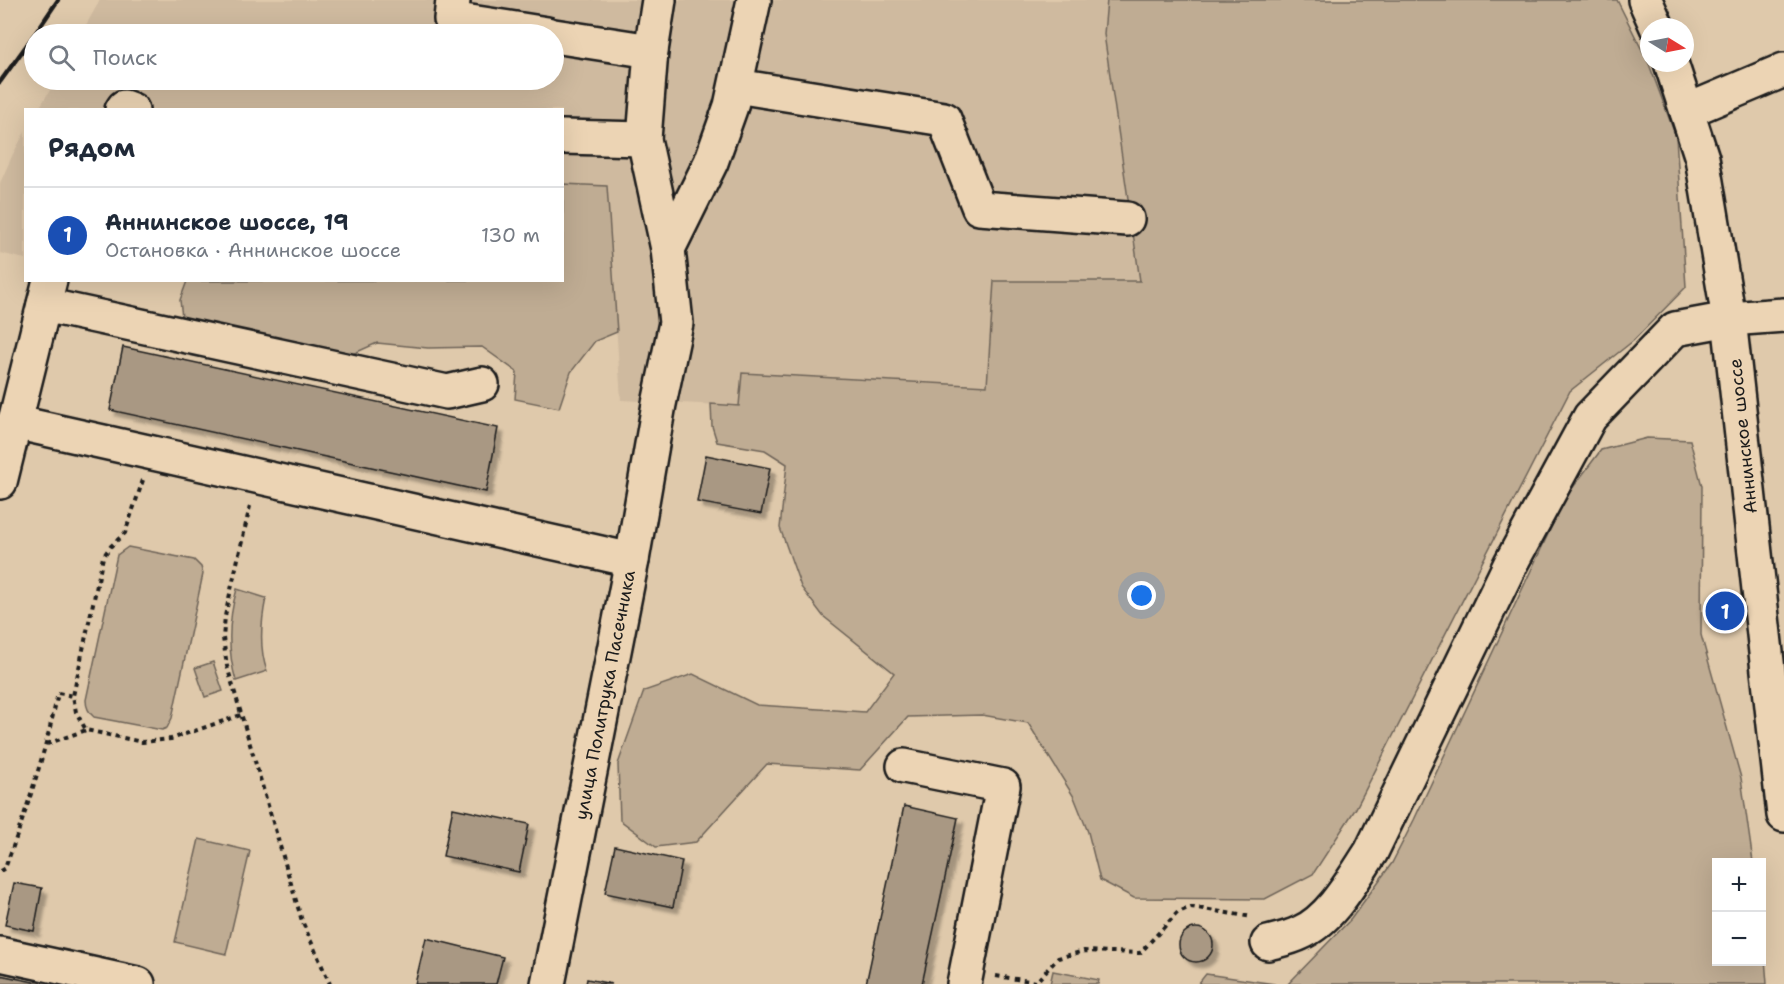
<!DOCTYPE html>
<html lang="ru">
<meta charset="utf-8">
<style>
:root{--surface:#fff;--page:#f6f6f7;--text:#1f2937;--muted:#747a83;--line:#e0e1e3;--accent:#c8321e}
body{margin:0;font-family:"Shantell Sans",sans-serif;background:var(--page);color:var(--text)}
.controls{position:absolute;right:18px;bottom:18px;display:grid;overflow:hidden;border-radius:0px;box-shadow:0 6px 24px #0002}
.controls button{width:54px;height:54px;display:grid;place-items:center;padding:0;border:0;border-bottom:2px solid var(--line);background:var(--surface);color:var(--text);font:30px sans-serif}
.compass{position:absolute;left:1640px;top:18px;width:54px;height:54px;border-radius:50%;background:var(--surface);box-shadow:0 6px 24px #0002;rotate:100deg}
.you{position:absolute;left:1142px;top:596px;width:21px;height:21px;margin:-15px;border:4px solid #fff;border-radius:50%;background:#1a73e8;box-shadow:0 0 0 9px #1a73e833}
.badge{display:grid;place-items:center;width:39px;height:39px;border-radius:50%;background:var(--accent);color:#fff;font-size:20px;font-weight:700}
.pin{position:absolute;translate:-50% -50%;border:3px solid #fff;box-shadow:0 2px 6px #0006}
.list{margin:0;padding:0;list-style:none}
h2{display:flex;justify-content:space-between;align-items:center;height:78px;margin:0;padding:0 24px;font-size:26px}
h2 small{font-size:20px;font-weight:400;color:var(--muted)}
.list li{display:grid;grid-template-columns:39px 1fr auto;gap:18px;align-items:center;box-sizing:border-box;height:96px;padding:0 24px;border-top:2px solid var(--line)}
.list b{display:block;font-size:22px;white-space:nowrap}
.list p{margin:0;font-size:20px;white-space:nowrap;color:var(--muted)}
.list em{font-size:20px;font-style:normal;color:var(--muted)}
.icon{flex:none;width:33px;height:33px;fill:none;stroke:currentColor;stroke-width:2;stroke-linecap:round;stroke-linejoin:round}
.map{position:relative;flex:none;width:1784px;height:984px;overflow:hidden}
.search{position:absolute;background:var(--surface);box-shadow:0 6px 24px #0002;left:24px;top:24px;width:540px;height:66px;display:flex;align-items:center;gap:15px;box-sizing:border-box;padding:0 21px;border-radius:33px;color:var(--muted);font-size:22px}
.panel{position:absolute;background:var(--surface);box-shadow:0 6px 24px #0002;left:24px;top:108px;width:540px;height:174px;border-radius:0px}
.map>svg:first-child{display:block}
.built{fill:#cfba9f}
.green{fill:#bfac93;stroke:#6e6458;stroke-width:1.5}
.building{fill:#a99883;stroke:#1c1c1c;stroke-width:1.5;filter:url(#shadow)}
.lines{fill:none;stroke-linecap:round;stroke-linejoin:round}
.minor-casing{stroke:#1c1c1c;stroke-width:38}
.major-casing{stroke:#1c1c1c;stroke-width:38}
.path{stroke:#1c1c1c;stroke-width:4;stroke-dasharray:4.5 4.5;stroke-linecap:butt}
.minor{stroke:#ecd4b4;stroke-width:33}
.major{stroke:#ecd4b4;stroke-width:33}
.rail{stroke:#1c1c1c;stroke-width:4.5}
.labels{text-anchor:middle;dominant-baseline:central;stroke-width:4.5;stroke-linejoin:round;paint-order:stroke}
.street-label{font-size:18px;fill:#1c1c1c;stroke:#ecd4b4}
</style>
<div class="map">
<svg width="1784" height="984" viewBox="0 0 1784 984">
<defs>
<filter id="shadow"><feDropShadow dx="5.5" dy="5.5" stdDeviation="1.5" flood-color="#0004"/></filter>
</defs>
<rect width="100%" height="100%" fill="#dfc9ab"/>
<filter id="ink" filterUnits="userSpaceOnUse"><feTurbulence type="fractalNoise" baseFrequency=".0167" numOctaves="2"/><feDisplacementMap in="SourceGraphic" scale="12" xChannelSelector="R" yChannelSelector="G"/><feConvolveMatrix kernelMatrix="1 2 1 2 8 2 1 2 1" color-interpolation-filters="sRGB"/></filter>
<g filter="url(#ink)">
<g class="built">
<path d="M100,0H1107L1104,34L1140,281H994L987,386L742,373L739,406L621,400L607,186L563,184L562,110H38L56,80H554V34H81Z"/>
<path d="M25,132V259L0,253V183L13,154Z"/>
</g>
<g class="green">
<path d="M1107,0H1617L1649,64L1676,137L1686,287L1633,341L1570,391L1356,808L1313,874L1265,899L1134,898L1100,880L1088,832L1074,797L1028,723L982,715L908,717L860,770L767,764L696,842L656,847L620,820L618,764L644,691L693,674L757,705L865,712L894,673L823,616L801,587L780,528L787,464L765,450L717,442L712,426L711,404L739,406L742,373L987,386L994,281H1140L1104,34Z"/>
<path d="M563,184L607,186L617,332L595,341L571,372L559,408L515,399L517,372L482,347L428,348L377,343L339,360L183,326L180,300L187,281L562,280Z"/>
<path d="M1647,438L1690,440L1702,486L1701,635L1741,778L1753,862H1716V962H1762V920L1767,984H1288L1351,919L1392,863L1414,820L1565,498L1601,450Z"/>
<path d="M128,547L194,560L201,567L203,574L172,718L167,728L162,730L94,717C88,712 86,707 86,700L117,555Z"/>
<path d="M237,589L266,598C261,622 259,649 267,671L236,681C227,650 228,620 237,589Z"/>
<path d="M213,662L223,691L205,697L195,668Z"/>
<path d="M199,839L250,851L226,954L175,942Z"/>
<path d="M1053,971L1099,980L1098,984H1050Z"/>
<path d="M1206,974L1275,984H1198Z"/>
</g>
<g class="building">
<path d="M123,347L498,428L486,492L110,410Z"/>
<path d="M706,455L770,468L761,514L697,502Z"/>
<path d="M904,806L958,818L922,984H866Z"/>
<path d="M453,808L529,824L519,872L443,856Z"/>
<path d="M615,846L682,861L673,907L605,893Z"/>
<path d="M14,883L42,888L34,931L5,925Z"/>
<circle cx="1196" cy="945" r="17"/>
<path d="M426,938L503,957L496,984H415Z"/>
<path d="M0,975L43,984H0Z"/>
<path d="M587,979L612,984H586Z"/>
</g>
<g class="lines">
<defs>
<g id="minor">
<path d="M453,0L451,19L547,34"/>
<path d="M651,51L659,0"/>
<path d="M736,86L944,119L979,208L1127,219"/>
<path d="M122,110L124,107L132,110"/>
<path d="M1687,111L1784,70"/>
<path d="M562,137L644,139"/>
<path d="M668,249L711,162L731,106L754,0"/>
<path d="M44,305L447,392L482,384"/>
<path d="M14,422L632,560"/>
<path d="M0,482L50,280"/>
<path d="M904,766L1003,786L964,984"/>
<path d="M1268,943C1279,940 1290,938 1300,933C1331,920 1353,879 1371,852L1511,563L1590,417L1675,329L1729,319L1784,315"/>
<path d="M0,954L138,984"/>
<path d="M548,984L632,560L659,404L676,323L668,249L644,139L651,51L554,36"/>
</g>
<g id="major">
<path d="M1645,0L1657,27"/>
<path d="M1671,63L1702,158L1729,319L1784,815"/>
</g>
</defs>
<use href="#minor" class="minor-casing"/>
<use href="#major" class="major-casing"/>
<g class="path">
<path d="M143,480L125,533L111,546L103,557L73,696L76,712L86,730L142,742L171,739L241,715"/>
<path d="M250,506L225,616L223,638L227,666L302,921L330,984"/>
<path d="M47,744L86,730"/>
<path d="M0,871L5,868C27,810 45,753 58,693L73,696"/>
<path d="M996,976L1036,982L1058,958L1084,951L1140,953L1178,912L1191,907L1252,917"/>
</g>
<use href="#minor" class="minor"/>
<use href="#major" class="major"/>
<g class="rail">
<path d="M35,34L58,0"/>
<path d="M0,82L34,35"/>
</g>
</g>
</g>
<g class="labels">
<g class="street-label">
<text transform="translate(1743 436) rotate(-96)">Аннинское шоссе</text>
<text transform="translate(605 695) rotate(-79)">улица Политрука Пасечника</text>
</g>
</g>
</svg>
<div class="controls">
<button>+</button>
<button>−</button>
</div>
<svg class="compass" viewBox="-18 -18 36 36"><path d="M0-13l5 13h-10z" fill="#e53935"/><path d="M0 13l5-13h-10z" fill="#747a83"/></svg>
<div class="you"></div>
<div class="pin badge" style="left:1725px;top:611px;background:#1a4fb4">1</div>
<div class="search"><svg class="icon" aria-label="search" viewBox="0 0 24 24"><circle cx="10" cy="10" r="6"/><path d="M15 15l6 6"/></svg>Поиск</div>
<section class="panel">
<h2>Рядом<small></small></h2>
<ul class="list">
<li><span class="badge" style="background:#1a4fb4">1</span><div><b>Аннинское шоссе, 19</b><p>Остановка · Аннинское шоссе</p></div><em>130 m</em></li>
</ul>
</section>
</div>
